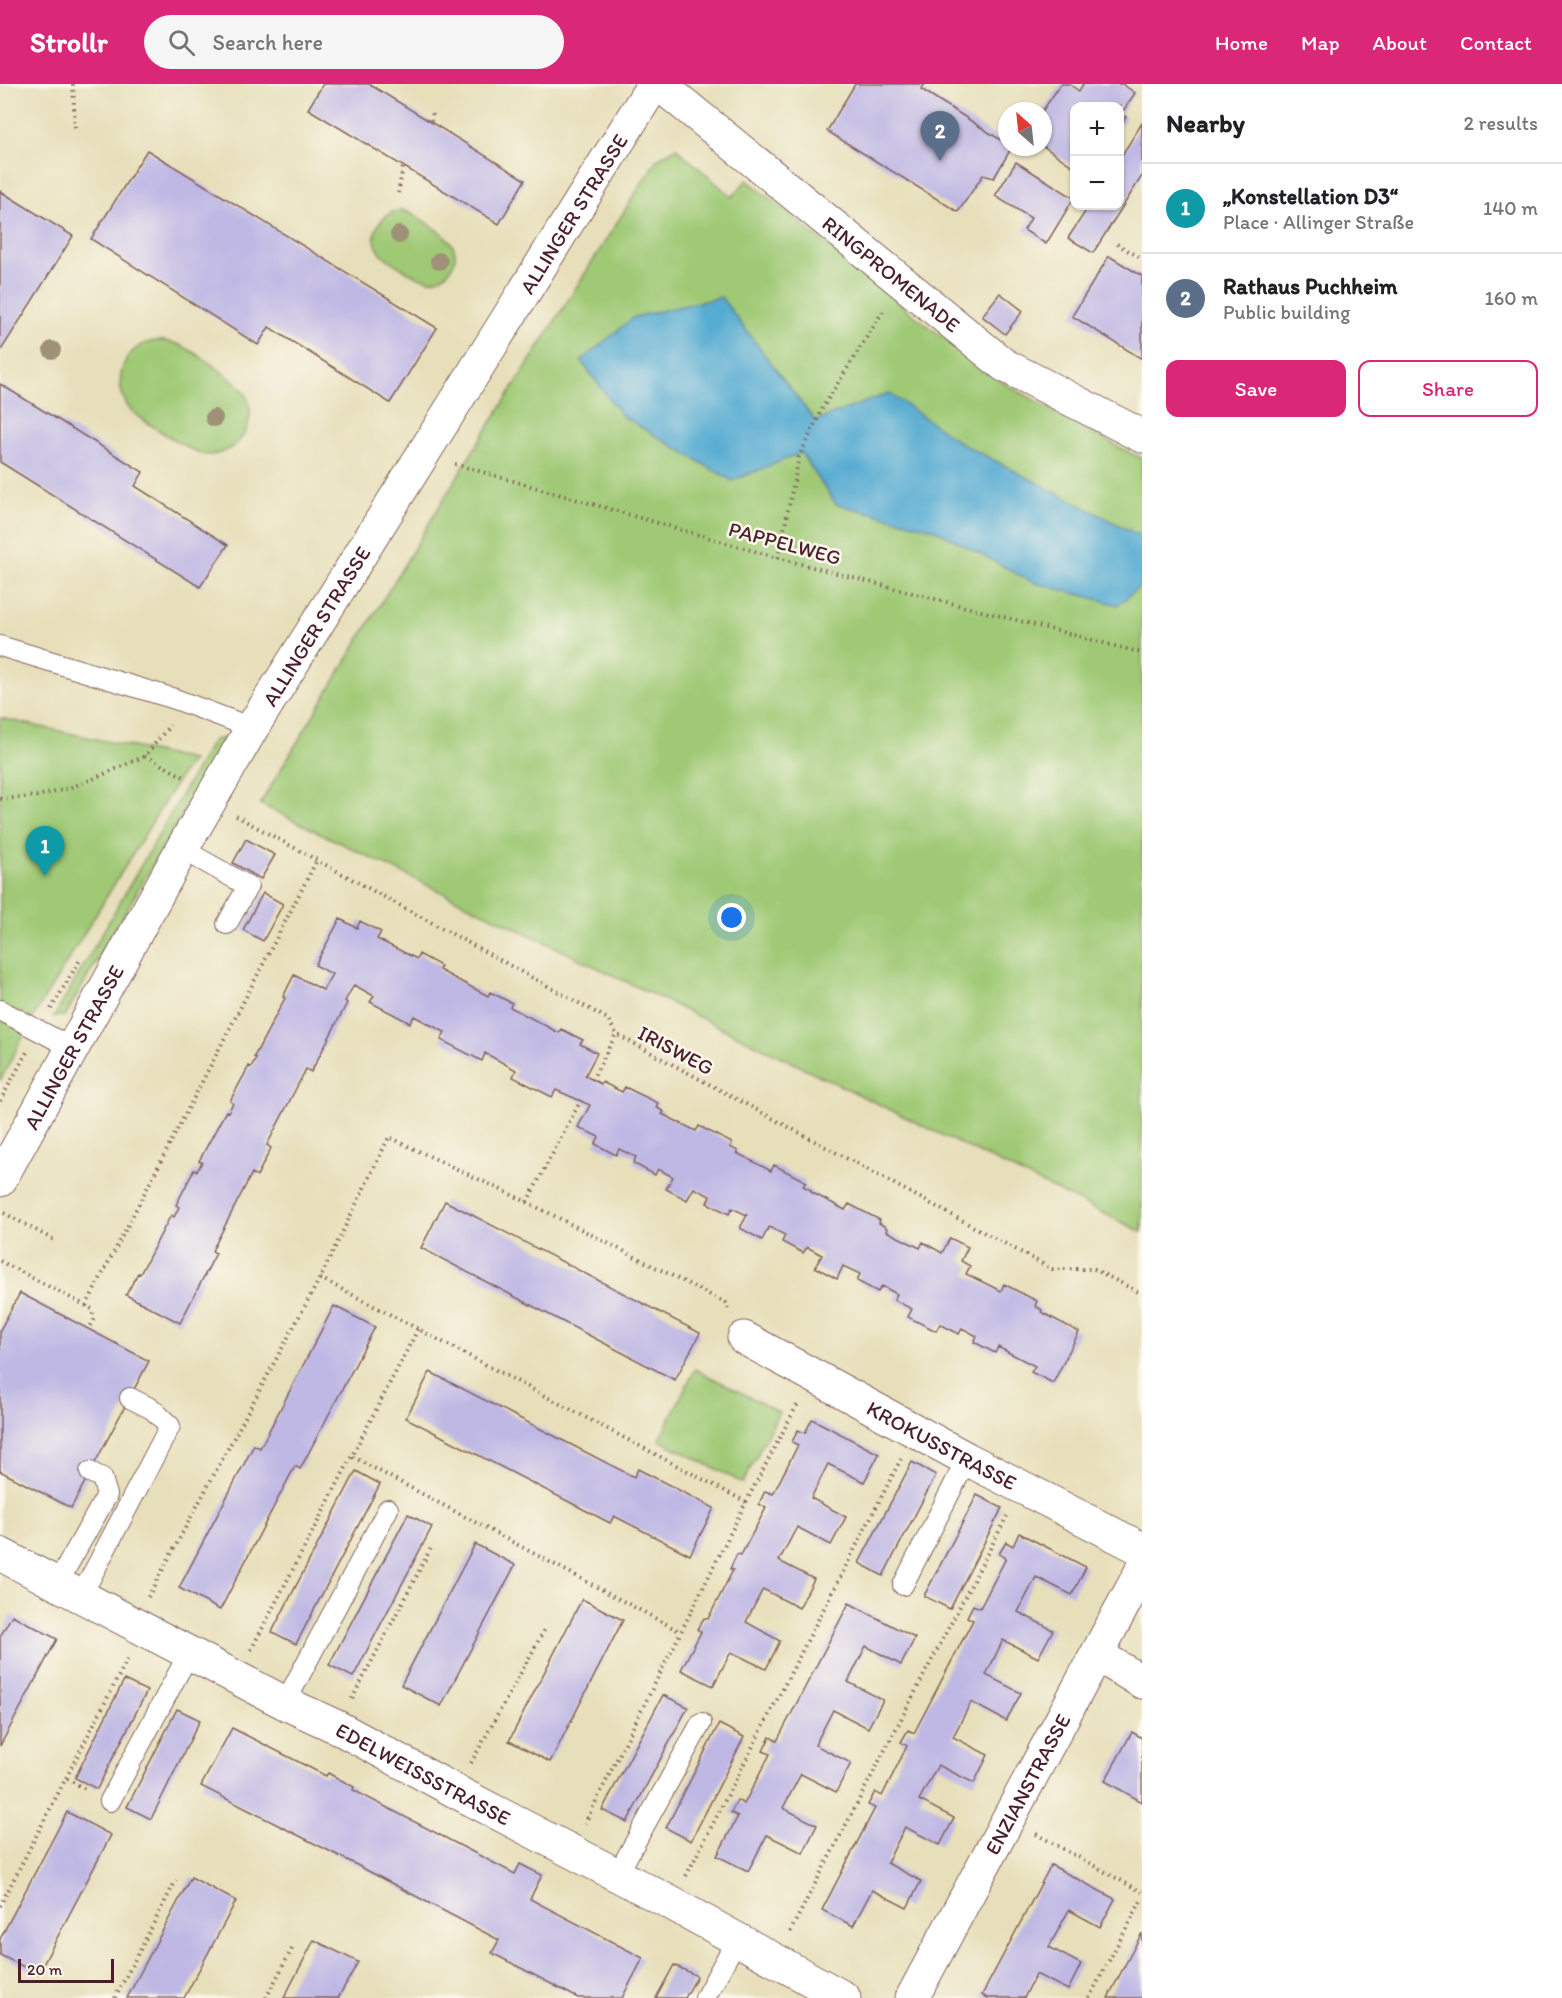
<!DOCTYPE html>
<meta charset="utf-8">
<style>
:root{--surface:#fff;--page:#f6f6f6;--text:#202124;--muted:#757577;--line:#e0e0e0;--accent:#db2777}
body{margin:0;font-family:Itim,sans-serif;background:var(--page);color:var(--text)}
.controls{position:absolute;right:18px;top:18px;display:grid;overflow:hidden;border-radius:12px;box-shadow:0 2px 4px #0004}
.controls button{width:54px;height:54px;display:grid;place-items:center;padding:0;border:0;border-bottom:2px solid var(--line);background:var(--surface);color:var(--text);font:30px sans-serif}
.compass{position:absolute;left:998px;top:18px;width:54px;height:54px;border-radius:50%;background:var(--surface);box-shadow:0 2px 4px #0004;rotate:333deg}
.scale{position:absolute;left:18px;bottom:15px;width:96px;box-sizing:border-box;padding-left:6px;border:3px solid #4a1f2b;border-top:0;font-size:16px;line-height:21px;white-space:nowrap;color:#4a1f2b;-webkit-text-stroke:4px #fbf7ec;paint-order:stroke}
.you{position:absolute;left:732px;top:834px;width:21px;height:21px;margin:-15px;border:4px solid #fff;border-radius:50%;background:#1a73e8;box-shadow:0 0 0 9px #1a73e833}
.badge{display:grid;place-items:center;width:39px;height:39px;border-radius:50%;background:var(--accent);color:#fff;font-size:20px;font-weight:700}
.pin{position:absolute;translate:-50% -50px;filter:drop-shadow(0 2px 3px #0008)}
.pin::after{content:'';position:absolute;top:32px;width:21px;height:18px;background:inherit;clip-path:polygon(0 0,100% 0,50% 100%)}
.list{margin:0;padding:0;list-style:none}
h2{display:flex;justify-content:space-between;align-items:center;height:78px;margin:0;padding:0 24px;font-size:26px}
h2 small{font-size:20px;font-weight:400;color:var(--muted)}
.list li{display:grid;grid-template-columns:39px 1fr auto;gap:18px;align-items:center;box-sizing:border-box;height:90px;padding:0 24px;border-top:2px solid var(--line)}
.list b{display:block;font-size:22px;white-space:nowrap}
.list p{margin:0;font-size:20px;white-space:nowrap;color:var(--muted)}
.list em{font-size:20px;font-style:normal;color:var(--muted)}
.actions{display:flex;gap:12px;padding:18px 24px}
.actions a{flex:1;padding:14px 0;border:2px solid var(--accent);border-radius:12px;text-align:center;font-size:21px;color:var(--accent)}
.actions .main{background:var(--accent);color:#fff}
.icon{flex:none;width:33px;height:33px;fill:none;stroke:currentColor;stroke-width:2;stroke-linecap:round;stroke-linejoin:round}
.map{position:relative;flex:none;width:1142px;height:1914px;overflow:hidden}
header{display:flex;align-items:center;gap:36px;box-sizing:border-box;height:84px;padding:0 30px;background:var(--accent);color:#fff}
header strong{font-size:28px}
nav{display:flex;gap:33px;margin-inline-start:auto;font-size:21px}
.search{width:420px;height:54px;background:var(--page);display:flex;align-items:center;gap:15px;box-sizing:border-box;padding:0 21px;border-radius:33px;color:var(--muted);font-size:22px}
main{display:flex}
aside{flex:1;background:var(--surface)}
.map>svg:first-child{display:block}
.green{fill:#9fc975;stroke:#747450;stroke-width:1.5}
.water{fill:#56acd2;stroke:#50667e;stroke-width:1.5}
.building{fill:#bfb8e4}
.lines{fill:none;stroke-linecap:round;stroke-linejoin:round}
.service-casing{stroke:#81625d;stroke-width:22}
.minor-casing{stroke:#81625d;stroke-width:35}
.path{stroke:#81625d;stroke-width:4;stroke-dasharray:1.5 4.5;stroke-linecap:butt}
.service{stroke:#fff;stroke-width:20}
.minor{stroke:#fff;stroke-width:33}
.tree{fill:#9f9177}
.labels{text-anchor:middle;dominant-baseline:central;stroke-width:5;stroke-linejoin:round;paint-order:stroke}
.street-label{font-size:21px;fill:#4a1f2b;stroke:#fbf7ec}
</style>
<header>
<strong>Strollr</strong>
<div class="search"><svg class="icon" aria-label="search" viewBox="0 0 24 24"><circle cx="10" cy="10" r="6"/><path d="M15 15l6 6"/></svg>Search here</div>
<nav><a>Home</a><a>Map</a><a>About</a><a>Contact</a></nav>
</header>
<main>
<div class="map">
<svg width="1142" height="1914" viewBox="0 0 1142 1914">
<rect width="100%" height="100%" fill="#fbf7ec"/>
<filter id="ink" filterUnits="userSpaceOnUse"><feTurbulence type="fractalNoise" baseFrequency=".0167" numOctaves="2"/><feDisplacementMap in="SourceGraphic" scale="12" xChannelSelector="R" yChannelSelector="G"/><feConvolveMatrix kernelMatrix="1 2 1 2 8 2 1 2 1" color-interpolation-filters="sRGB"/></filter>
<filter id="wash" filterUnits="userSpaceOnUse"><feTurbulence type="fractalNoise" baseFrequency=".008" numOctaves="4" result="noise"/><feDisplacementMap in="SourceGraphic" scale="24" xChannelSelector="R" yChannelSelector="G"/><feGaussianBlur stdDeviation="1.35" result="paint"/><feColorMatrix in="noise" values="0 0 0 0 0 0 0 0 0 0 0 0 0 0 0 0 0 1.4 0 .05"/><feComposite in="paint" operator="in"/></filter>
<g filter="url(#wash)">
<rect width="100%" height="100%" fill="#e7dfb9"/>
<g class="green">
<path d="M676,64L732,113L747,96L915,232L1000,297L1130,369L1142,374V1148L260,720L463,383L657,75Z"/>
<path d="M402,126C413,129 421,135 430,141C446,152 463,163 451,184C447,191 440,195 433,196C421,198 390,178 381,169C365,150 382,128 402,126Z"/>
<path d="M163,257C168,258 173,258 177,260C191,265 240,298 246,311C260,340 235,376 202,370C190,367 136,333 129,324C112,301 121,265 150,258C154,257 159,257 163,257Z"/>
<path d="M0,634L192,676L181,691L36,928L0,997Z"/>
<path d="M226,654L65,932L54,933L213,656Z"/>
<path d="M695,1285L779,1328L743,1399L659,1356Z"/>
</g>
<path class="water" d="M721,213L815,337L889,309L961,359L1142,453V501L1118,521L1032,498L934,445L836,420L801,369L732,397L622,332L581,277L634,233Z"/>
<g id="blocks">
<g class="building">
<path d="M323,0H369L525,96L499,140L308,25Z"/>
<path d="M855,0H925L921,5L1007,60V63H1012L994,94L983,91L958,128L827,47Z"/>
<path d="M1061,0H1069L1079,7L1083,0H1122L1135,9L1121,30L1126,33L1120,43V22H1074V83L1043,62V26Z"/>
<path d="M1142,39V92L1093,169L1068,154L1089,122H1120V74Z"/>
<path d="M147,66L437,244L390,319L269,243L258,261L91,155Z"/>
<path d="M1016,78L1074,114L1046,160L1024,146L1031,134L995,112Z"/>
<path d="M0,107L73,152L0,268Z"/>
<path d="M1109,172L1142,192V275L1072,232Z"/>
<path d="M1000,209L1023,227L1005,250L982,232Z"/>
<path d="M0,300L143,388L135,402L228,461L200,503L0,378Z"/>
<path d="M246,755L275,771L261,795L233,779Z"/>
<path d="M263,809L283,820L263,857L243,846Z"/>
<path d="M340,835L357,844L360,837L381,848L377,855L417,875L419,870L441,882L439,886L488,912L490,908L512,919L510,923L559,949L561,945L583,956L580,960L597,969L585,992L601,1000L602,998L622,1008L625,1003L658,1019L656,1023L664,1028L662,1030L696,1047L699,1042L732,1059L730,1063L738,1067L737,1069L771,1087L774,1081L799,1094L806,1098L803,1102L811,1106V1108L845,1126L849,1120L880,1136L879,1139L887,1144L886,1147L920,1164L923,1158L942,1169L950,1154L968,1163L961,1177L970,1182L966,1190L1001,1207L1004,1200L1037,1217L1035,1222L1042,1226L1041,1228L1079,1248L1053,1299L1031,1288L1035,1282L998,1263L995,1269L974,1258L977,1252L962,1244L959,1250L940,1240L936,1247L908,1233L912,1225L894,1216L897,1210L882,1202L878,1208L857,1197L860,1190L843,1182L837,1195L815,1183L822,1171L807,1163L803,1169L782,1158L785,1151L769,1143L762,1156L740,1144L747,1131L732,1124L729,1130L707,1119L710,1112L694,1104L687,1116L666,1105L673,1093L658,1085L655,1091L633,1079L636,1073L619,1065L616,1071L595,1060L599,1053L578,1043L590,1021L556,1006L552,1013L513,993L516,986L485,969L482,977L441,956L445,948L429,940L414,932L410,939L370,918L374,912L354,901L345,917L347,919L311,988L306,985L267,1061L271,1064L257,1092L252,1089L212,1167L216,1169L180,1239L126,1211L138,1189L140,1190L171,1131L174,1133L179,1123L176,1121L194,1086L197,1087L202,1078L199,1077L226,1027L228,1028L233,1019L230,1017L249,982L251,983L256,974L254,973L285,914L283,913L294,891L323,906L332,890L315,881Z"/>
<path d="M445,1117L700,1249L675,1296L421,1164Z"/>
<path d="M20,1209L149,1277L71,1424L0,1387V1246Z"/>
<path d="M334,1222L375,1243L300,1385L295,1382L220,1526L179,1504L254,1361L260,1364Z"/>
<path d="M430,1288L634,1393L638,1385L714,1424L690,1471L614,1432L610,1439L406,1334Z"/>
<path d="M812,1335L879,1370L864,1398L828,1380L811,1414L846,1433L831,1461L797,1443L779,1477L814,1495L799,1524L763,1505L746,1538L780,1557L766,1585L731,1568L713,1602L681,1586L701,1548L697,1545L704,1534L708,1535L733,1486L730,1485L737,1470L741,1471L766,1424L759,1420L765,1407L773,1410L798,1361L792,1358L798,1346L805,1349Z"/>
<path d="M912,1378L936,1391L883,1492L859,1479Z"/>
<path d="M356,1387L380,1400L296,1560L272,1548Z"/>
<path d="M977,1411L1002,1424L950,1525L924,1512Z"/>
<path d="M408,1430L432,1443L353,1593L329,1581Z"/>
<path d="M1019,1449L1086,1483L1072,1511L1036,1493L1018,1528L1053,1546L1038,1574L1003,1556L986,1591L1021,1609L1006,1637L971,1618L953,1653L988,1671L974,1699L938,1681L919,1716L954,1734L940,1761L905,1743L887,1779L921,1797L907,1824L872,1806L853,1842L822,1826L875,1724L868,1721L875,1708L882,1712L907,1662L901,1658L908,1646L914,1649L973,1536L967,1533L973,1521L980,1524L1006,1474L999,1470L1006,1458L1013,1462Z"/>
<path d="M475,1460L515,1481L441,1622L401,1601Z"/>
<path d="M582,1515L623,1536L550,1678L509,1657Z"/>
<path d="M849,1519L915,1554L901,1581L866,1562L848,1598L883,1616L868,1644L833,1626L815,1661L851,1679L836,1708L801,1690L783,1724L817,1741L803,1769L767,1751L748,1787L717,1772L738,1732L731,1729L737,1716L744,1720L770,1670L763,1667L770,1653L777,1657Z"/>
<path d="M12,1531L57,1555L0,1662V1553Z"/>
<path d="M124,1596L147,1607L97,1705L75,1694Z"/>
<path d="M663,1611L688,1623L627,1738L602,1726Z"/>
<path d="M177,1625L200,1636L151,1735L127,1723Z"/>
<path d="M719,1640L744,1653L691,1757L666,1744Z"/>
<path d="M232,1644L326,1692L328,1689L354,1703L353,1706L515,1790L520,1780L542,1791L530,1815L643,1874L622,1914H578L492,1869L499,1856L353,1779L201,1702Z"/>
<path d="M1132,1648L1142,1654V1718L1105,1697Z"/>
<path d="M67,1728L111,1751L38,1890L0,1871V1855Z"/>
<path d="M1051,1781L1115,1815L1100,1843L1069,1826L1049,1863L1081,1880L1068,1906L1036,1890L1024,1914H987L982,1911Z"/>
<path d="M191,1793L236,1817L184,1914H127Z"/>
<path d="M1142,1849V1914H1108L1116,1898Z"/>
<path d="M314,1856L358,1878L338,1914H284Z"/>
<path d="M674,1881L697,1892L690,1905L685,1914H656Z"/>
</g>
</g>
</g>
<g filter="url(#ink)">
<use href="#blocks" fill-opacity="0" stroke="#81625d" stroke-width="1.5"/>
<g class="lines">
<defs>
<g id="service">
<path d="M0,562L175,615L252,644"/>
<path d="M182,765L248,802L227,840"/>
<path d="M0,926L72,964"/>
<path d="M57,1500L107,1411L102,1394L90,1388"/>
<path d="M903,1501L967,1375"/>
<path d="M81,1512L170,1342L152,1325L130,1314"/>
<path d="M285,1619L388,1425"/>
<path d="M110,1717L189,1569"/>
<path d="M617,1791L701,1639"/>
<path d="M705,1914L737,1855"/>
</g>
<g id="minor">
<path id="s1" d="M659,0L1004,281L1142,352"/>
<path id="s2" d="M0,1096L182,765L252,644L654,0"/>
<path id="s3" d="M744,1254L967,1375L1142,1465"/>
<path id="s4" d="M0,1470L285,1619L337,1643L455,1707L671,1819L844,1914"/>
<path d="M1098,1571L1142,1598"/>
<path id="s5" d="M912,1914L1142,1486"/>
</g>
</defs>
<use href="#service" class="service-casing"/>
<use href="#minor" class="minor-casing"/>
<g class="path">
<path d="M73,0L75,45"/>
<path d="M431,37L433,28"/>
<path d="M398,109L403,83"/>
<path d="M1117,160L1142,175"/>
<path d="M455,380L778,474L1142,569"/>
<path d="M778,474L799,373L823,323L885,224"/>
<path d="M145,672L186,694"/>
<path d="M0,715L37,712L63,706L93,695L145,672L170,641"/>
<path d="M236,732L608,935L616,950L1052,1185H1094L1142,1210"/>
<path d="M51,925L81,874"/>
<path d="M592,996L616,950"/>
<path d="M0,1017L27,968"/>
<path d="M527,1118L726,1219L730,1227"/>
<path d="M4,1129L56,1157"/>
<path d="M0,1177L92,1225L94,1236L89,1245"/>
<path d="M320,1194L418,1245L746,1418L585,1739"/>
<path d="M86,1222L317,776"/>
<path d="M353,1373L681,1548"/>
<path d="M746,1418L797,1321"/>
<path d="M148,1513L320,1194L389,1053L527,1118L581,1016"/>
<path d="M251,1566L418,1245"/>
<path d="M352,1615L431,1464"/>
<path d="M471,1679L546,1543"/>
<path d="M67,1695L87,1706"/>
<path d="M1036,1750L1142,1808"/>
<path d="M686,1792L901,1375"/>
<path d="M0,1822L129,1572"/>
<path d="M790,1848L1007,1432"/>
<path d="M115,1914L176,1796"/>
<path d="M266,1914L294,1861"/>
<path d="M1089,1914L1142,1815"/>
</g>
<use href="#service" class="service"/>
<use href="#minor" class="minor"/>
</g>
<g class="tree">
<circle cx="399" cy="151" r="9"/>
<circle cx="439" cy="177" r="9"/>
<circle cx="52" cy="266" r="9"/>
<circle cx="214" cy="334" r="9"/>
</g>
</g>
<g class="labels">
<g class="street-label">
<text stroke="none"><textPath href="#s2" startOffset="1124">ALLINGER STRASSE</textPath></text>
<text stroke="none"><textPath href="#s1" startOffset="300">RINGPROMENADE</textPath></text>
<text transform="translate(785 459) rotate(15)">PAPPELWEG</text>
<text stroke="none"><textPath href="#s2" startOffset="638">ALLINGER STRASSE</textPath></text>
<text stroke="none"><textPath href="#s2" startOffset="152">ALLINGER STRASSE</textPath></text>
<text transform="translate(676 966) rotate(28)">IRISWEG</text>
<text stroke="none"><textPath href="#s3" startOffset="225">KROKUSSTRASSE</textPath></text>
<text stroke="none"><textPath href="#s4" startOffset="477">EDELWEISSSTRASSE</textPath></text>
<text stroke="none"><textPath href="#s5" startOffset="243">ENZIANSTRASSE</textPath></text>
</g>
</g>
</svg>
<div class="controls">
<button>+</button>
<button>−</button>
</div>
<svg class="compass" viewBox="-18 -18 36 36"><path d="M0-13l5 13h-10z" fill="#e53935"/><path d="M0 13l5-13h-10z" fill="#757577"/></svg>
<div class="scale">20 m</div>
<div class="you"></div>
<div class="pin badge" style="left:45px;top:792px;background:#0f9aa8">1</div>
<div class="pin badge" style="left:940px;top:77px;background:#5c6f8a">2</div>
</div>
<aside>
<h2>Nearby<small>2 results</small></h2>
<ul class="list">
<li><span class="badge" style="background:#0f9aa8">1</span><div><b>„Konstellation D3“</b><p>Place · Allinger Straße</p></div><em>140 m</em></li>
<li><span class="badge" style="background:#5c6f8a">2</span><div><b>Rathaus Puchheim</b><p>Public building</p></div><em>160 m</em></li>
</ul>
<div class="actions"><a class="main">Save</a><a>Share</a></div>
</aside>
</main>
